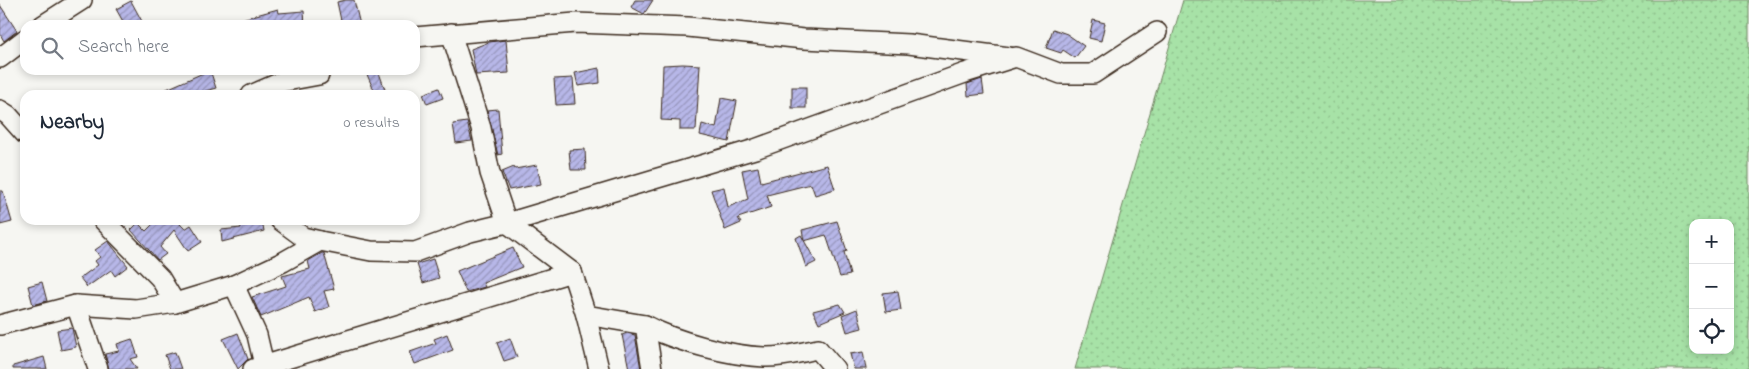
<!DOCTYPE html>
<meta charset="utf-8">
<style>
:root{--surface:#fff;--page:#f2f2f3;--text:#1f2937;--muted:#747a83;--line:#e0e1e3}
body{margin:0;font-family:"Indie Flower",sans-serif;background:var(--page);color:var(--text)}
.controls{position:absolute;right:15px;bottom:15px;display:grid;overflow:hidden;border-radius:10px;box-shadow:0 2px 8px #0003}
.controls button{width:45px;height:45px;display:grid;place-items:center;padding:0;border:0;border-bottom:1px solid var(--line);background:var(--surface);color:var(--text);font:25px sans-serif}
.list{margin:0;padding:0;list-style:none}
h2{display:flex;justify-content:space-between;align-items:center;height:65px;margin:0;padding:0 20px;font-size:21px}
h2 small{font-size:16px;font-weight:400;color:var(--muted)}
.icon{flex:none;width:28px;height:28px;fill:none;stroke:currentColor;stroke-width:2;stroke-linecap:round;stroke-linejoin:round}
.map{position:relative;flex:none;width:1749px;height:369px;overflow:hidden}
.search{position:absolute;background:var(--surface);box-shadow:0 2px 8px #0003;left:20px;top:20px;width:400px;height:55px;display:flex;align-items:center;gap:12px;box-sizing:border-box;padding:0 18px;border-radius:15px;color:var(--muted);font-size:19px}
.panel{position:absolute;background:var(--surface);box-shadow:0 2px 8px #0003;left:20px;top:90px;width:400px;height:135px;border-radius:15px}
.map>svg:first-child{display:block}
.grass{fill:url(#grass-dots);stroke:#718662;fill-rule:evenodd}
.building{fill:url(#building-hatch);stroke:#3b2a1e}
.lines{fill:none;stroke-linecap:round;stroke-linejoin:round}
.minor-casing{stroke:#3b2a1e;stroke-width:22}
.minor{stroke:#f6f6f2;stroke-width:19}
</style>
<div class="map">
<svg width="1749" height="369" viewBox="0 0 1749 369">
<defs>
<pattern id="grass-dots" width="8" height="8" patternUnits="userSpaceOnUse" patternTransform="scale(1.25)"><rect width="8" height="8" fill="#a7e2a7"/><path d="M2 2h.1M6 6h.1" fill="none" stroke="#91c28f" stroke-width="1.8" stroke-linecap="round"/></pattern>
<pattern id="building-hatch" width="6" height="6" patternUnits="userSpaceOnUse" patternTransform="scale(1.25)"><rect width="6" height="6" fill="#b7b7e8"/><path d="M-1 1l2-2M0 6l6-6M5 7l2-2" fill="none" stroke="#9695bb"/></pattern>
</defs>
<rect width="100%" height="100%" fill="#f6f6f2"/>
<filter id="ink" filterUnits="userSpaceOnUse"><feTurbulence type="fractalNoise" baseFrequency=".02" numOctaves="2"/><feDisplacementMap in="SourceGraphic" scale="10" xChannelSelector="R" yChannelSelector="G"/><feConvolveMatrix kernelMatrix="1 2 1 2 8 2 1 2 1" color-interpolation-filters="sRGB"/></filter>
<g filter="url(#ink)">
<path class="grass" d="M1183,0H1749V369H1075ZM1693,223H1730V350H1693Z"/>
<g class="building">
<path d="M346,0H354L360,25H342L337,2Z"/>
<path d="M635,0H653L644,14L631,7Z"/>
<path d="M131,1L144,25H125L116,9Z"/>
<path d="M0,5L17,31L4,41L0,34Z"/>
<path d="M278,9L279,13L304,11L305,25H232L231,22Z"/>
<path d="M1093,20L1105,23L1101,41L1089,38Z"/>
<path d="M1053,29L1067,34L1084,46L1075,58L1063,50L1061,53L1046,48Z"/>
<path d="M506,40L509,73L476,75L471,49L489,42Z"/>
<path d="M683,64L700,65L696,130H680V121L661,120L663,65Z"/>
<path d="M599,68L600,83L578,86L575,73Z"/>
<path d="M210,70L216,88L205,91L207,95H153Z"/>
<path d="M365,70H378L387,95H376Z"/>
<path d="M573,78L575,104L556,105L554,79Z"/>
<path d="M982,79L984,94L968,96L967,84Z"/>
<rect x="792" y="87" width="14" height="21"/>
<path d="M439,88L443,98L427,104L423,94Z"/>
<path d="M721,98L737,101L729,142L700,135L702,124L716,128Z"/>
<path d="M498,109L502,154L498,155L487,110Z"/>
<path d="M467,122L472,141L456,143L453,124Z"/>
<path d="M585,149L586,170H571L569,150Z"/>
<path d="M537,165L541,184L509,190L502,172L514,167L515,169Z"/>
<path d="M827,165L835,189L815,195L811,184L767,195L771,207L738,218L741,223L725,230L711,190L724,187L728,207L748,199L742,170L758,167L761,182Z"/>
<path d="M0,191H3L12,222L0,225Z"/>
<path d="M157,220H183L180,224L185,229L191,225L202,242L188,251L174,230L160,247L166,254L158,260L131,230L138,223L146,231Z"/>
<path d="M239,220H262L264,231L222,242L221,230L241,228Z"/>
<path d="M837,221L847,251L844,252L850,275L840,277L826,235L804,241L802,230Z"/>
<path d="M801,235L816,262L806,267L796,238Z"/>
<path d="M108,241L128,266L115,276L111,270L87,287L80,278L98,265L95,261L100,257L95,250Z"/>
<path d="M513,248L522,267L483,283L485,287L466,292L457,271Z"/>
<path d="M322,253H324L334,289L324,291L329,307L315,312L309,297L261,317L252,297L286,286L282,276L310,269L308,261Z"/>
<path d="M433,259L439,278L423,283L417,264Z"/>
<path d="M42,282L47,301L33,305L28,286Z"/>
<path d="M898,291L901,310L886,312L883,293Z"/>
<path d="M840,304L845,312L819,323L813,311Z"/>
<path d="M857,309L862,328L847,332L842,315Z"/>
<path d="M72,328L76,347L61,350L57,330Z"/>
<path d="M238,333L248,359L238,369L223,339Z"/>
<path d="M627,333L635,335L641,369H629L622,335Z"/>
<path d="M447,334L453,350L415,364L410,352L436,343L434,339Z"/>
<path d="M510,338L517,357L504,361L497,343Z"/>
<path d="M132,339L138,357L130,359L137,369H109L105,354L119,351L117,344Z"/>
<path d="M175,352L181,369H170L165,355Z"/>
<path d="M863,352L866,369H854L850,354Z"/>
<path d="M44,357L47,369H13V366Z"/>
</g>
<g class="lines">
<defs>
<g id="minor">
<path d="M43,25L82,0"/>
<path d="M451,33L481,128L490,173L507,223L572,272L586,315L599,369"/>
<path d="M415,37L575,23L688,27L804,39L909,44L1009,57"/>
<path d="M0,58L25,39"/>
<path d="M251,95L281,82L319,75L320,70"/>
<path d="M0,110L8,115L25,134"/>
<path d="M280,220L303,237L320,241"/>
<path d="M234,285L257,335L265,369"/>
<path d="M175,303L234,285L283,262L320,241L371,251L415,252L470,232L507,223L755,149L965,73L1016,57L1061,74H1093L1157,32"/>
<path d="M76,305L98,369"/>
<path d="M586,315L645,325L652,369"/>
<path d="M0,325L76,305L136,309L175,303L160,278L103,220"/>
<path d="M645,325C674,341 731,356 764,357C782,358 801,352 818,349L835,369"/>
<path d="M253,369L572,272"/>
</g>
</defs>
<use href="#minor" class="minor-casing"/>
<use href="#minor" class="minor"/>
</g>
</g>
</svg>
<div class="controls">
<button>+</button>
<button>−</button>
<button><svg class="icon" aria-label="locate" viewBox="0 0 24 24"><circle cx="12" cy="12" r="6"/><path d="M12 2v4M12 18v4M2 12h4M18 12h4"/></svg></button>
</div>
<div class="search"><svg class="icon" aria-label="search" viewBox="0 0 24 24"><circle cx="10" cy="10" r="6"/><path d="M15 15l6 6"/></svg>Search here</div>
<section class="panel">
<h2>Nearby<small>0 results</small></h2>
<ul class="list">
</ul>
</section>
</div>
